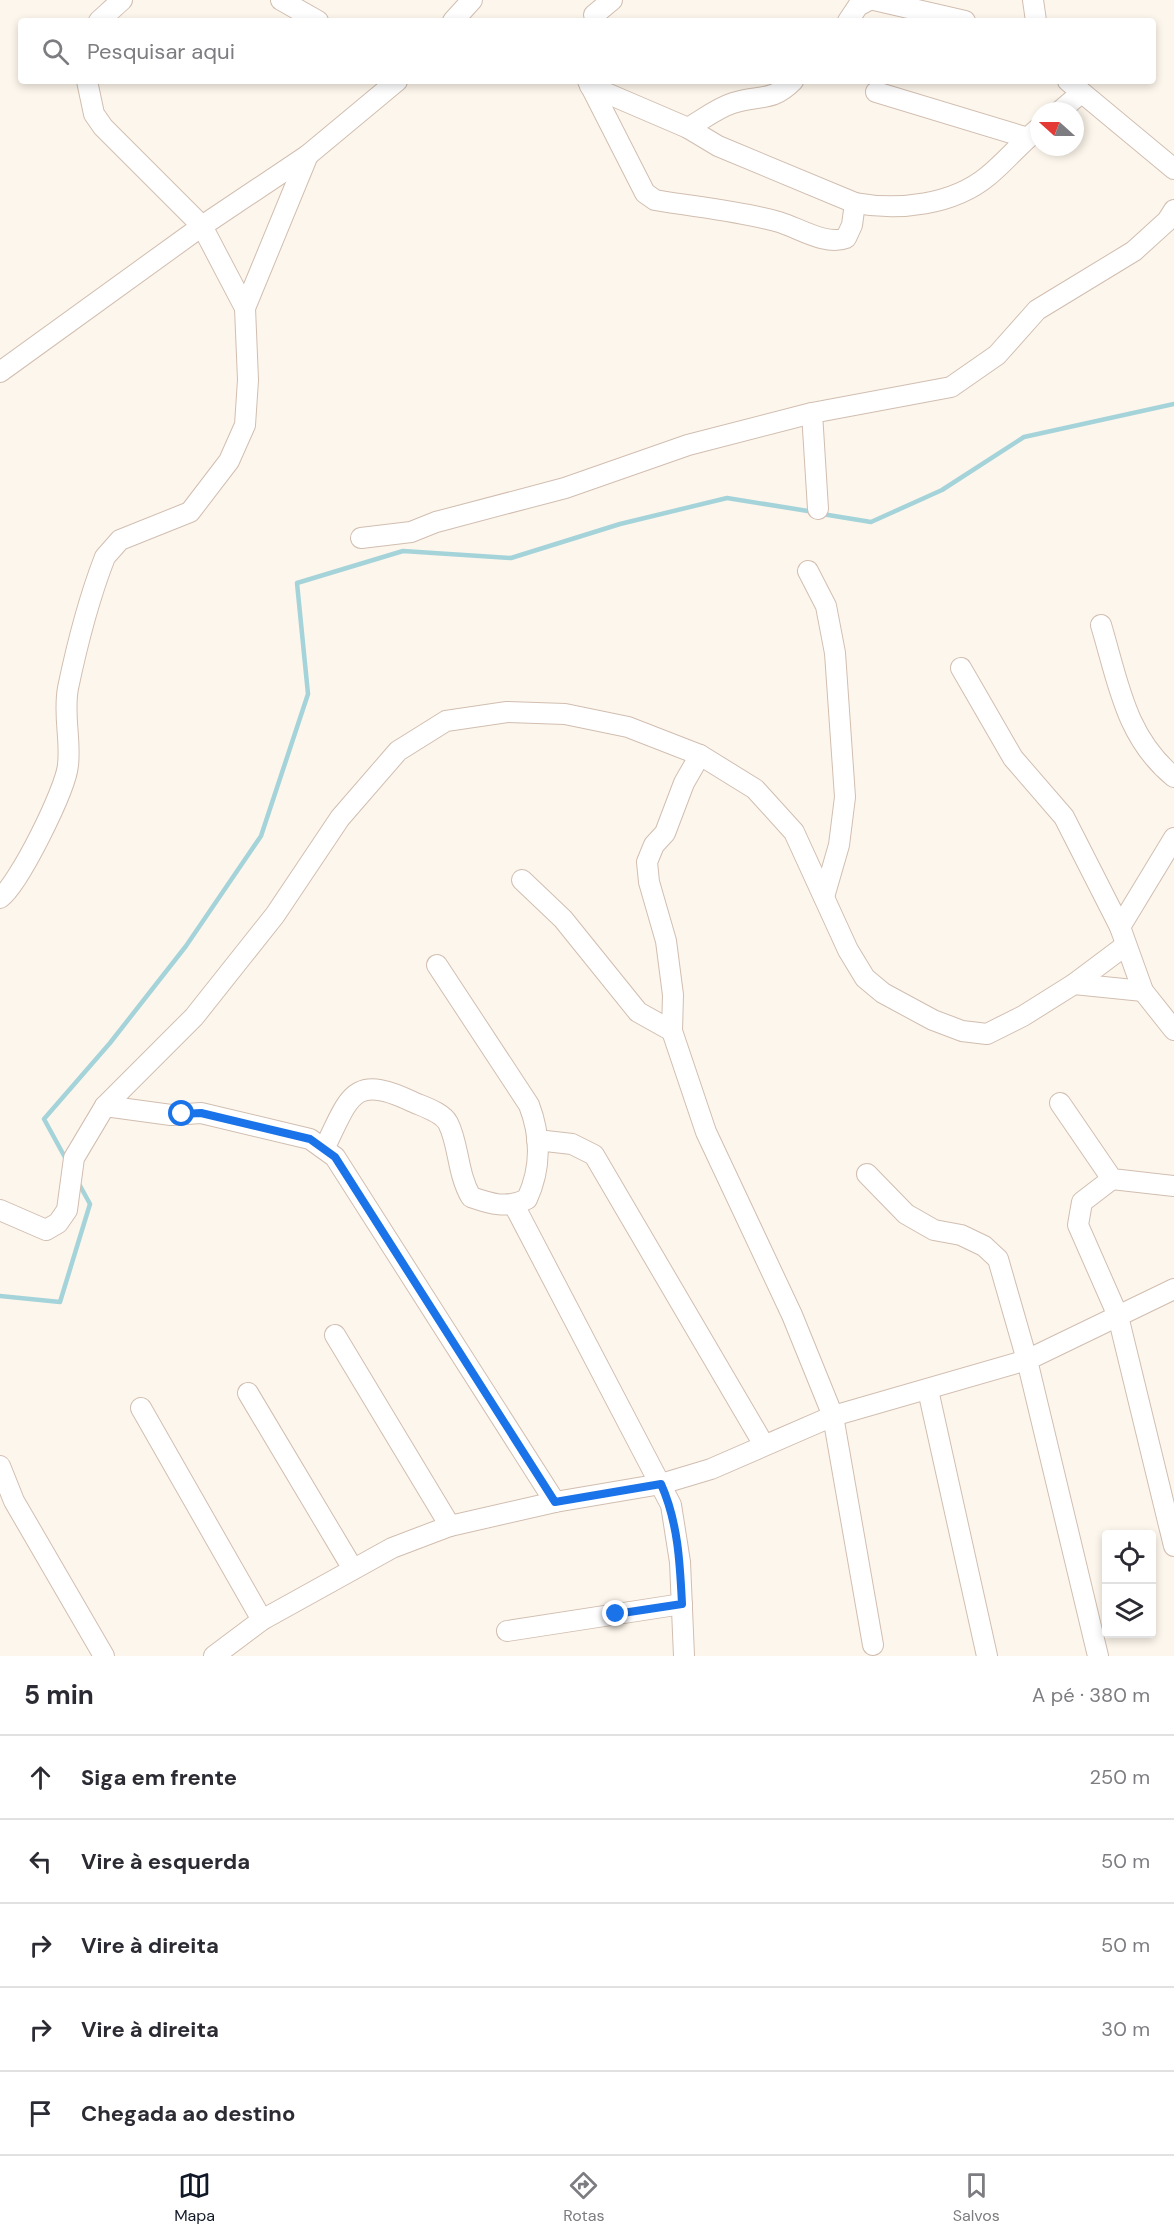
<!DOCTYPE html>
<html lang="pt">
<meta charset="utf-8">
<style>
:root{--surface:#fff;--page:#f2f2f3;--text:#2b2b33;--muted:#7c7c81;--line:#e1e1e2;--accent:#111827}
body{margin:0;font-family:"DM Sans",sans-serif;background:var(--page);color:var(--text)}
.controls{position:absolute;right:18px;bottom:18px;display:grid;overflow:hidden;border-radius:6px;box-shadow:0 3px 9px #0003}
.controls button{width:54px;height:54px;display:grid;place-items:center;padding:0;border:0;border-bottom:2px solid var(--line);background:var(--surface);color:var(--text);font:30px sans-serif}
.compass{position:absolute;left:1030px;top:102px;width:54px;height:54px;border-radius:50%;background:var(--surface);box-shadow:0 3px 9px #0003;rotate:291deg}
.stop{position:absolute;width:18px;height:18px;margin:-14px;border:4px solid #1a73e8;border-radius:50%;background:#fff}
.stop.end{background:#1a73e8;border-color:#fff;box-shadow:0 2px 6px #0008}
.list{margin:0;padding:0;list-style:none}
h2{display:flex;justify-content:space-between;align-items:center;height:78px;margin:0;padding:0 24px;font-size:26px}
h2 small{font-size:20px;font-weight:400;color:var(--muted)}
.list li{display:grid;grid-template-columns:39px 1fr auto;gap:18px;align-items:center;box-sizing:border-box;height:84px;padding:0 24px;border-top:2px solid var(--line)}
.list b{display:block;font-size:22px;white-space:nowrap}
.list em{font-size:20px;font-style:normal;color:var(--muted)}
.icon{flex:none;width:33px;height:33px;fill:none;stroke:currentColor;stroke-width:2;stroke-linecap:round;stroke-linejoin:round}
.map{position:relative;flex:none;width:1174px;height:1656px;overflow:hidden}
.search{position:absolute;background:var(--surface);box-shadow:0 3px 9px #0003;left:18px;right:18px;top:18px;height:66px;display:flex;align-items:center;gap:15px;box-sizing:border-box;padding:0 21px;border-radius:6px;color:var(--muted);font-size:22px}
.sheet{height:498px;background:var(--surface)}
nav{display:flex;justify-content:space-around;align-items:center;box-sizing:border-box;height:84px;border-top:2px solid var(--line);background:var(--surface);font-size:16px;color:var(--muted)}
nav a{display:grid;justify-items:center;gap:3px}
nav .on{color:var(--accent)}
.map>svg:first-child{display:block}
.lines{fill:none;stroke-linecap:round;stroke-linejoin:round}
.stream{stroke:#a5d3da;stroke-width:4.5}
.minor-casing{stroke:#d1beb0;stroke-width:22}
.minor{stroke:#fff;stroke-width:20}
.route{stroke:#1a73e8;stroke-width:8}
</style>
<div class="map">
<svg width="1174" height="1656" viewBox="0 0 1174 1656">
<rect width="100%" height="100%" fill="#fdf6ec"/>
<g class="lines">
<g class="stream">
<path d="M822,514L871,522L942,490L1024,437L1174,404"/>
<path d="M67,1161L44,1119L110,1043L186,946L261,836L308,694L297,583L403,551L511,558L620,524L727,498L814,512"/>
<path d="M0,1296L60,1302L90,1204L78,1182"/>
</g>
<defs>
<g id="minor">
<path d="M281,0L318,21"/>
<path d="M874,0L965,21"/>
<path d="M1033,0L1036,21"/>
<path d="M594,15L612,0"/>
<path d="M99,21L122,0"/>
<path d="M453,21L472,0"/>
<path d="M848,21L858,6L869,0"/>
<path d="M87,81L94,114L103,127L202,226L245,308"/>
<path d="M588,81L645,193L655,200C695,207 741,211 779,222C799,228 826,246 846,238L852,225L855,203"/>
<path d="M1068,81L1174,169"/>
<path d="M590,86L688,128L718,146L855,203C899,211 953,205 988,176C1006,161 1021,143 1039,128"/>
<path d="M876,92L1028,138"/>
<path d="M1060,111L1081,93"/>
<path d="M688,128C702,120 717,108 733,103C760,94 771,103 793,81"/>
<path d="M0,372L202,226L308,155L397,81"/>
<path d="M818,509L812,413L951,387L997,355L1037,310L1134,251L1167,221L1174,210"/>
<path d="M361,538L411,532L436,522L565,488L688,445L812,413"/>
<path d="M808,571L826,606L835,653L845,797L839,845L824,897"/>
<path d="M1101,625C1118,681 1125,737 1174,777"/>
<path d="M961,668L1013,758L1064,817L1120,927L1143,991L1174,1030"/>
<path d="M700,755L684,783L665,833L654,845L647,862L649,882L666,941L673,995L672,1031L706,1132L792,1315L833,1416L873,1645"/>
<path d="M522,880L563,919L638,1012L672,1031"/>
<path d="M0,898C19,884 66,789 68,765C71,739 63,715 68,688C77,645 89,598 105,557L120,540L190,512L229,461L245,425L248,380L245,308L308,155"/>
<path d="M1120,927L1174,838"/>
<path d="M1074,984L1143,991"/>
<path d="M1060,1103L1112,1179L1174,1186"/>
<path d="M105,1106L171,1115L201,1113L310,1139L335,1157L555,1502"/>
<path d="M537,1140L572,1144L594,1155L764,1445"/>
<path d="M325,1147C350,1096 353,1073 413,1102C424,1107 442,1112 448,1123C459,1144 457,1173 471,1197C491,1204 507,1209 527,1199C541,1169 541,1136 529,1105L437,965"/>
<path d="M867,1174L906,1214L934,1230L961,1235L984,1246L998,1259L1027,1360L1098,1656"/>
<path d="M1112,1179L1082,1202L1078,1225L1118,1316L1174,1546"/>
<path d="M514,1205L671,1505L680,1562L684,1656"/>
<path d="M0,1210L46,1230L58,1223L67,1210L74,1158L105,1106L194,1017L275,915L340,818L398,751L446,721L507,712L565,714L628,727L700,755L755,789L794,832L848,950L865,978L883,993L933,1020L962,1031L987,1034L1023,1016L1074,984L1126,945"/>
<path d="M335,1335L450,1526"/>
<path d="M928,1390L987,1656"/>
<path d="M248,1393L353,1569"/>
<path d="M141,1408L262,1620"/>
<path d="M0,1466L14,1501L104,1656"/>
<path d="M507,1631L682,1604"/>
<path d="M214,1656L262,1620L392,1548L450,1526L555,1502L661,1484L711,1469L833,1416L1027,1360L1174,1289"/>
</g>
</defs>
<use href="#minor" class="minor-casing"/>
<use href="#minor" class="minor"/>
</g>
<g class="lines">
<path class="route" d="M182,1114L201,1113L310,1139L335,1157L555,1502L661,1484C678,1522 680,1563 682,1604L616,1614"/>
</g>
</svg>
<div class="controls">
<button><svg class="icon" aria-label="locate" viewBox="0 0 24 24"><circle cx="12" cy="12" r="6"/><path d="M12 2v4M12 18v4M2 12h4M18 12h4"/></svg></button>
<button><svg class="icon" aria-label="layers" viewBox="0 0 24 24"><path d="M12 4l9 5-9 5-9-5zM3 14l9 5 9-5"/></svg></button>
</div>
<svg class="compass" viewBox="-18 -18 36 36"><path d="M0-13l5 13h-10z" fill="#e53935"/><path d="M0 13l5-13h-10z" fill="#7c7c81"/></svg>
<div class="stop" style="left:182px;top:1114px"></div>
<div class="stop end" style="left:616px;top:1614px"></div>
<div class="search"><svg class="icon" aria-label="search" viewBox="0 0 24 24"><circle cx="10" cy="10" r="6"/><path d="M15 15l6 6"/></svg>Pesquisar aqui</div>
</div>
<section class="sheet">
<h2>5 min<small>A pé · 380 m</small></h2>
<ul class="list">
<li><svg class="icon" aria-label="ahead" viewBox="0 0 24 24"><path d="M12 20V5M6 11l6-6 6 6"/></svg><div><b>Siga em frente</b></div><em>250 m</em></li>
<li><svg class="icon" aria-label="left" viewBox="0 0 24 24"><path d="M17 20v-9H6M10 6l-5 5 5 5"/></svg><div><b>Vire à esquerda</b></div><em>50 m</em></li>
<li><svg class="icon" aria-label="right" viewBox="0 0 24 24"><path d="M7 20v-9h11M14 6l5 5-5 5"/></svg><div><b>Vire à direita</b></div><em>50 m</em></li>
<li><svg class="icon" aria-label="right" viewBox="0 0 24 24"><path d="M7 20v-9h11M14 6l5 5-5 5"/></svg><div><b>Vire à direita</b></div><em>30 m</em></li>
<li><svg class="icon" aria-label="arrive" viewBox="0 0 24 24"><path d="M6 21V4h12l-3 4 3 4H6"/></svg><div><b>Chegada ao destino</b></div></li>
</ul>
</section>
<nav>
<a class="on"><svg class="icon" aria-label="map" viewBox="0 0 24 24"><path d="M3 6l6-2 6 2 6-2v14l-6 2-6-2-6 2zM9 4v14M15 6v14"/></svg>Mapa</a>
<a><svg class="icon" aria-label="directions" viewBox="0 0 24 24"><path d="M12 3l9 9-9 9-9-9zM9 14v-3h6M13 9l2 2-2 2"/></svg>Rotas</a>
<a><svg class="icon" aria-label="saved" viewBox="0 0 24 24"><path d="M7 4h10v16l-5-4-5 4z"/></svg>Salvos</a>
</nav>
